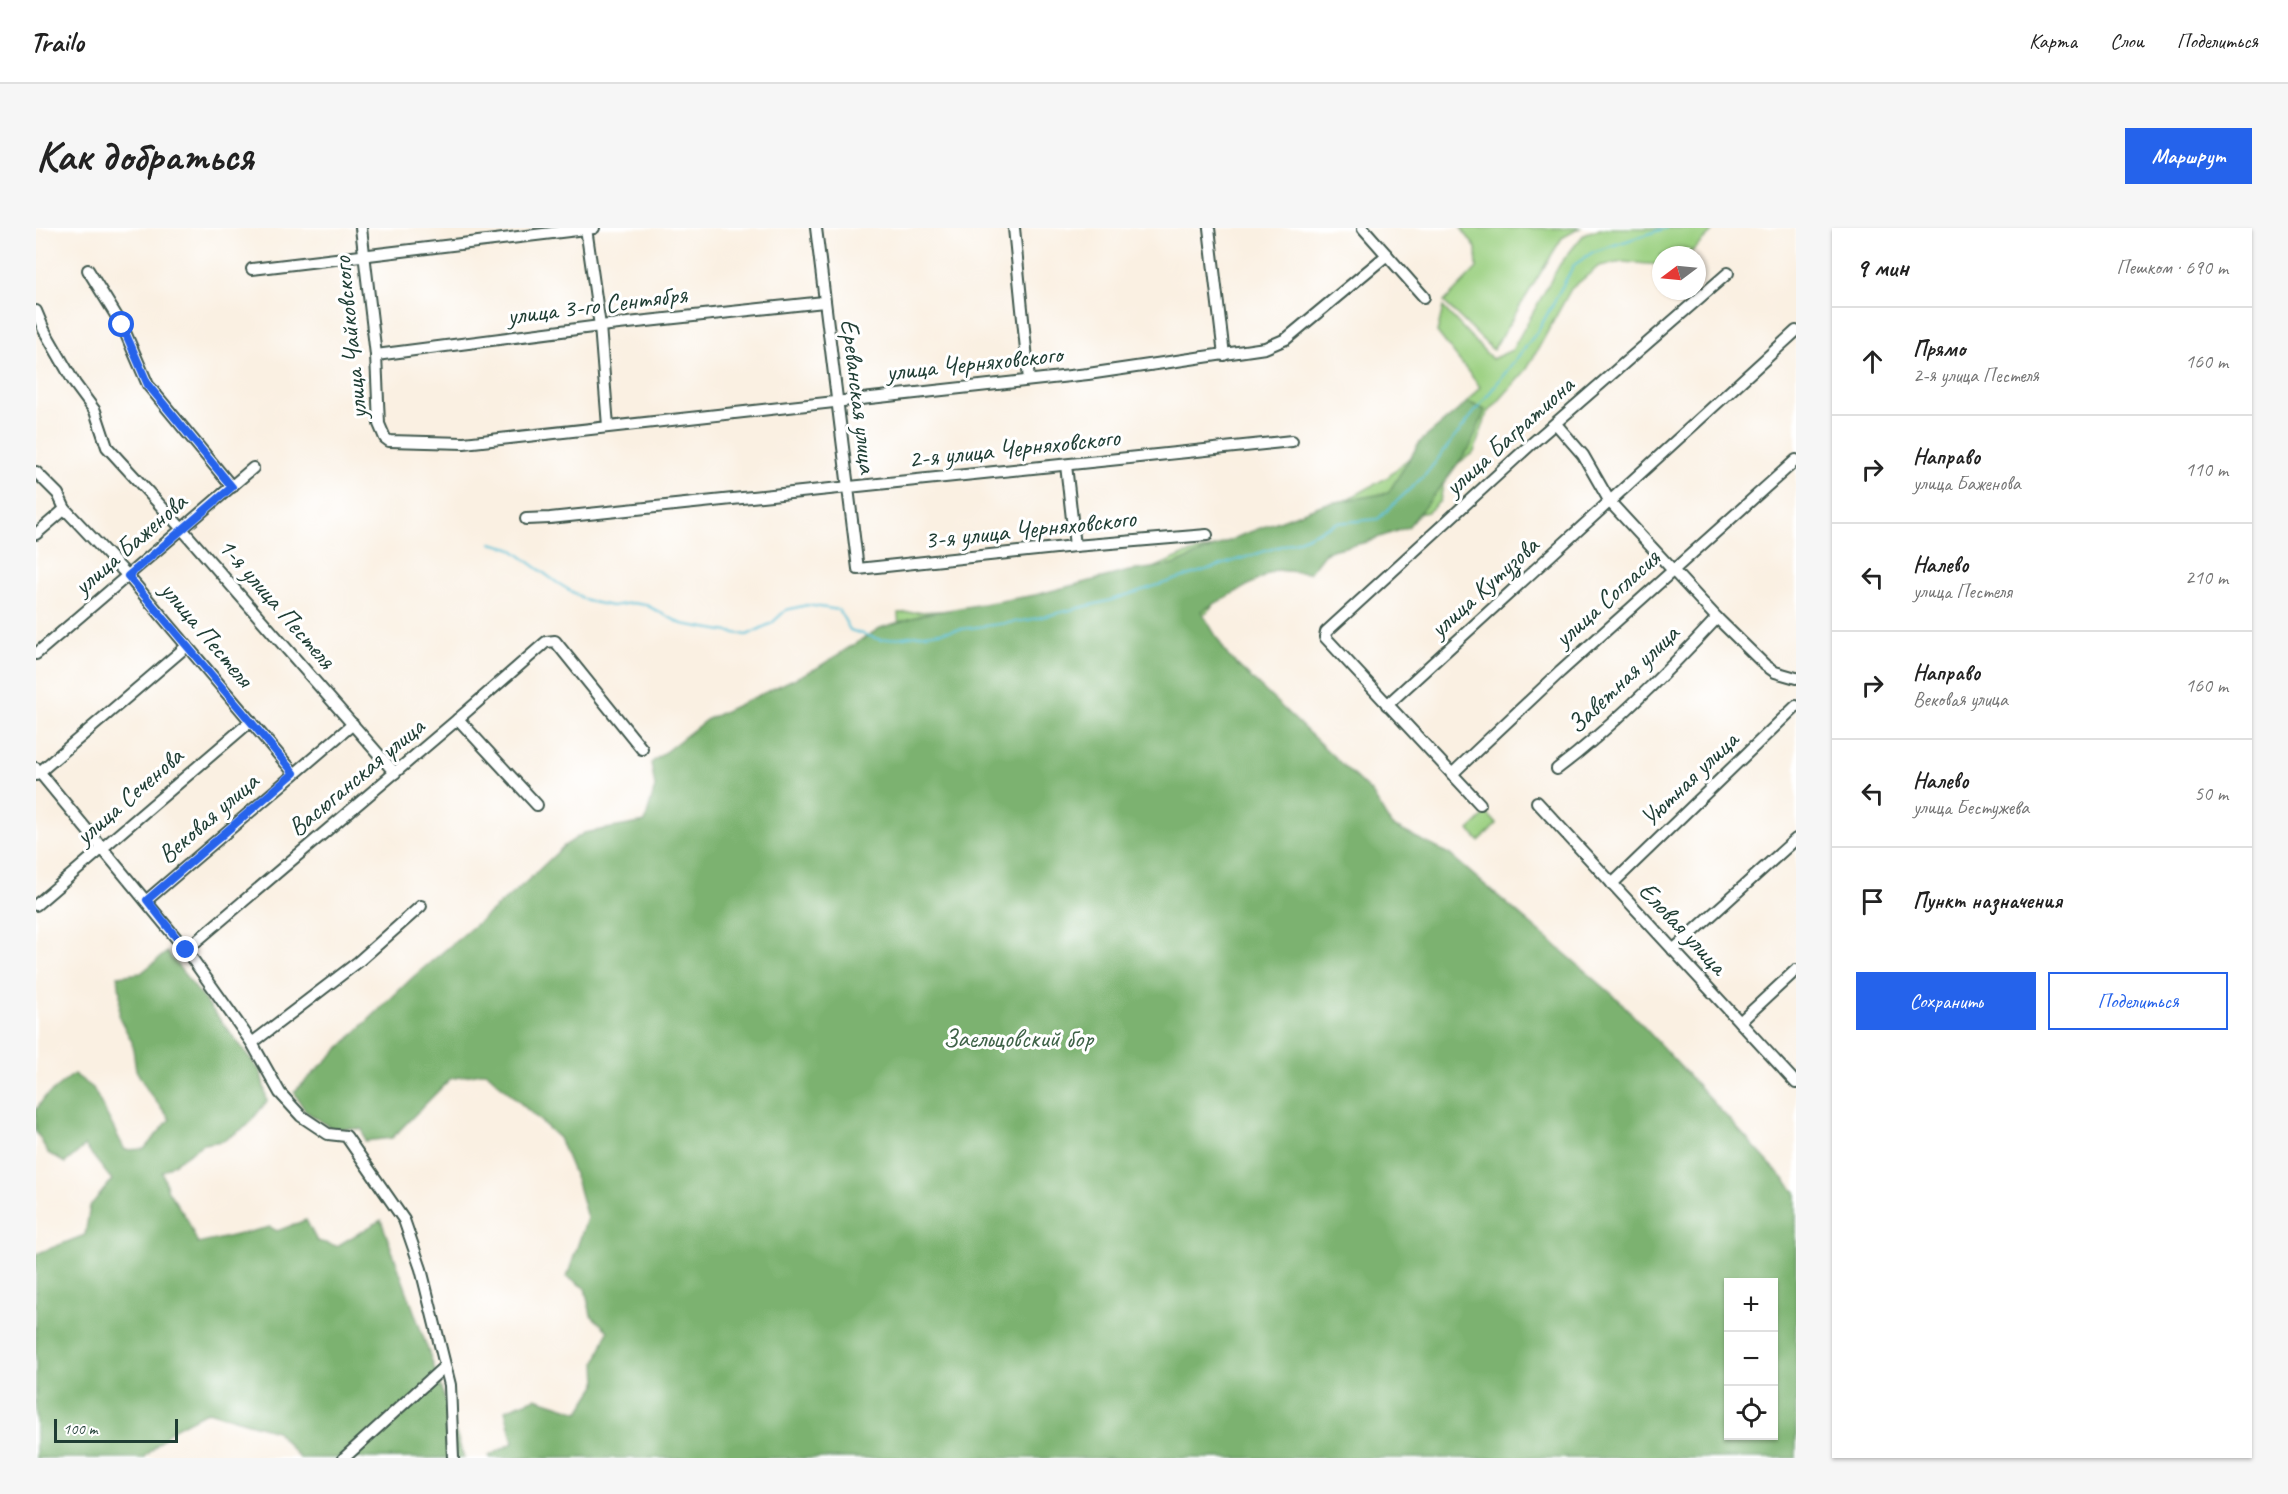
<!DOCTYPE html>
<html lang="ru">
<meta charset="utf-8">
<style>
:root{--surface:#fff;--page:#f6f6f6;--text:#222;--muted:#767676;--line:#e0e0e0;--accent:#2563eb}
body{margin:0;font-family:Caveat,sans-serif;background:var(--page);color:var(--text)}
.controls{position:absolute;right:18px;bottom:18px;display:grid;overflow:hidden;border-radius:0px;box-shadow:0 2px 4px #0004}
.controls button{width:54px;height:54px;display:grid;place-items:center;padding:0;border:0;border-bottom:2px solid var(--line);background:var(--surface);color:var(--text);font:30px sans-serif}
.compass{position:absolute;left:1616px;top:18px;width:54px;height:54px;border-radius:50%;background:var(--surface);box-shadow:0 2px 4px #0004;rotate:254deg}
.scale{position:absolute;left:18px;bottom:15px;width:124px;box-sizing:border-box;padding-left:6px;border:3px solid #1f3d34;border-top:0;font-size:16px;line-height:21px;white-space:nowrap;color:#1f3d34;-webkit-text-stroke:4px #fff;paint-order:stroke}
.stop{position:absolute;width:18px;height:18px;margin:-14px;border:4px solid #2563eb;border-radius:50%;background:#fff}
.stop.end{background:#2563eb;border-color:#fff;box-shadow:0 2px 6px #0008}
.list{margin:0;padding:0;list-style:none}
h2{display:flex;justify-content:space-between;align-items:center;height:78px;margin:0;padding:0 24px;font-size:26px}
h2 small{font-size:20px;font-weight:400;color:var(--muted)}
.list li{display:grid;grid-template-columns:39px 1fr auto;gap:18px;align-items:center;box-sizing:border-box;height:108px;padding:0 24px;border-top:2px solid var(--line)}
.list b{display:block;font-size:22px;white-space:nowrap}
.list p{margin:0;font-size:20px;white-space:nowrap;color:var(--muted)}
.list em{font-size:20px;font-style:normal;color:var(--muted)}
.actions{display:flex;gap:12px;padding:18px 24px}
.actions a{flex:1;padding:14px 0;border:2px solid var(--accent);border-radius:0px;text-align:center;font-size:21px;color:var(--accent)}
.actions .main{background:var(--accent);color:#fff}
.icon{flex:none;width:33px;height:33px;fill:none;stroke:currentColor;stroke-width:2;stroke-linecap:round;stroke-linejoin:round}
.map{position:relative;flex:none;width:1760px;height:1230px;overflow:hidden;border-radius:0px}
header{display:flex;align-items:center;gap:36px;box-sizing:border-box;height:84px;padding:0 30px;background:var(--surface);border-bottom:2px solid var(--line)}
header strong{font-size:28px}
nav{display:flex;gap:33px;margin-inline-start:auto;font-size:21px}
.intro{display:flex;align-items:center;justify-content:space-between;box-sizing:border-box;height:144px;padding:0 36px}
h1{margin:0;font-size:42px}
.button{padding:15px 27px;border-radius:0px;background:var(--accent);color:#fff;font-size:21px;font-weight:700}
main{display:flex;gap:36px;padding:0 36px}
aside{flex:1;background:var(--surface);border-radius:0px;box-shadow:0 2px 4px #0004}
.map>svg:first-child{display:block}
.green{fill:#9bd081;stroke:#5d865a;stroke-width:1.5}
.forest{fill:#7cb26f;stroke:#4e7852;stroke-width:1.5;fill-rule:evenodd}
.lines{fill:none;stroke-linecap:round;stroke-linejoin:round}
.stream{stroke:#5ac0d7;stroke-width:2}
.minor-casing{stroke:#40584e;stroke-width:14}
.minor{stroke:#fff;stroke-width:10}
.route{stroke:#2563eb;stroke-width:8}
.labels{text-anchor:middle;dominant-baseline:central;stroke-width:6;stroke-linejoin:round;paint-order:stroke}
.street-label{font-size:26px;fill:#1f3d34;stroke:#fff}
.park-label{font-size:26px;fill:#3e6247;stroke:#fff}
</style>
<header>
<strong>Trailo</strong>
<nav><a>Карта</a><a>Слои</a><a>Поделиться</a></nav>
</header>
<div class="intro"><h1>Как добраться</h1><a class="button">Маршрут</a></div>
<main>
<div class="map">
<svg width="1760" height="1230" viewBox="0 0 1760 1230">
<rect width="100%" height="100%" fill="#fff"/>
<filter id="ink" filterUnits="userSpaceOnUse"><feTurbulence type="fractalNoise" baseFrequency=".0167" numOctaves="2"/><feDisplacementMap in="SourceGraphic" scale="12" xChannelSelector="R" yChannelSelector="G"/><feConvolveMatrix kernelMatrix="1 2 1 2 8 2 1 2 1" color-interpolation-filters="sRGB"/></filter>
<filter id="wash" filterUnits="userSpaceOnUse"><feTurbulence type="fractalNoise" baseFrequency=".008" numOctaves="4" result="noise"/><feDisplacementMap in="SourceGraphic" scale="24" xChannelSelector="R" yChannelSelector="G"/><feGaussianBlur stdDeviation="1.35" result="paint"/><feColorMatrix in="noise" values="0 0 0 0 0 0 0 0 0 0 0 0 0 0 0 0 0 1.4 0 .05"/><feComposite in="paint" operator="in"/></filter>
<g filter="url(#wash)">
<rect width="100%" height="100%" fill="#faf0e2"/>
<g class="green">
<path d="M1425,0H1544L1526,10L1457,122L1408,74L1441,40L1440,20Z"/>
<path d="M1569,0H1673L1677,3L1652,27H1625V37L1587,34L1563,38L1535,61L1491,141L1451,186L1438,224L1410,244L1404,273L1392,284L1366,289L1335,313L1301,320L1275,331L1268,344L1239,342L1191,361L1170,385L1089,408L865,433L862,385L961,380L1077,358L1147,327L1264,298L1352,249L1416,191L1444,159L1401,104L1407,79L1456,131L1476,122L1524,36L1549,5Z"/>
<path d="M1451,585L1461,596L1443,613L1433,602Z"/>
</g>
<g class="forest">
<path d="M1432,174L1449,182L1434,219L1410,252L1372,299L1327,315L1290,323L1273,345L1240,342L1165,383L1192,428L1336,565L1355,597L1413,626L1583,772L1760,964V1230H454L453,1228L477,1215L469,1182L500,1170L543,1184L561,1156L560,1134L572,1103L555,1087L549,1060L531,1049L551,990L541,954L523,910L450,844L414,851L356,910L329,913L326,901L295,900L269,883L258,864L377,749L489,655L528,618L548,605L609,594L619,559L615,535L670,492L781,440L844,400L889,386L999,367L1093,343L1138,337L1206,307L1288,276L1352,265L1384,214ZM1738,1054V1208H1692V1054Z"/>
<path d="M131,724L225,844L231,873L211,898L187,913L167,916L126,944L132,963L151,991L162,1016L234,999L241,1003L270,992L281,1013L301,1018L345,992L396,1133L428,1230H264L240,1203L172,1183L136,1202L108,1230H0V1026L49,1007L54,978L76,952L49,918L29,935L12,925L0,903V882L8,870L38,846L57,860L89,922L108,921L134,891L112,863L100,842L96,814L83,789L84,765L82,748L105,745Z"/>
</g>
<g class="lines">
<path class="stream" d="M455,315L474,320L520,354L551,373L576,378L596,375L610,377L646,396L711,407L736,395L750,382L771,377L803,382L814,402L845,412L993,392L1072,373L1261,313L1300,295L1342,291L1390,246L1502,103L1538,37L1557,24L1630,0"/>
</g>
</g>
<g filter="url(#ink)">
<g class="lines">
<defs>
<g id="minor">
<path d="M325,0L340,127L343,196L349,210L353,213L428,215L1052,146L1229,120L1250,111L1351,27"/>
<path d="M550,0L564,98L572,198"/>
<path d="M780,0L822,341L1039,318L1171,307"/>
<path d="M978,0L993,152"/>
<path d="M1173,0L1188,127"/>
<path d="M1327,0L1388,69"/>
<path d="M216,41L558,0"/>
<path d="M52,42L86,97L112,157L196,259"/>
<path d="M0,83L8,102L39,156L59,183L71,219L146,301L359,545"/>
<path d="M340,127L564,98L788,74"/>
<path d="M1520,196L1547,227L1574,274L1681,390L1729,437L1739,444L1760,450"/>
<path d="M1030,237L1039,318"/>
<path d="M0,244L22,266L29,281L92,348L258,545"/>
<path d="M490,291L514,290L1256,213"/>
<path d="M0,306L29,281"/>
<path d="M0,426L217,240"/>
<path d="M1351,477L1760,103"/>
<path d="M422,491L501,577"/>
<path d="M0,540L150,722L216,815L244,865L265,888L292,906L310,908L368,992L385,1041L414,1157L417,1230"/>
<path d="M1521,541C1578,498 1632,443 1681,390"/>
<path d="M1416,546L1524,444L1760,232"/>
<path d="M0,547L151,418"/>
<path d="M1501,574L1760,855"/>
<path d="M1444,576L1289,409L1290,404L1493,218L1692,45"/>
<path d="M1576,656L1760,478"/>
<path d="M111,672L317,496"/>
<path d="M0,677L215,493"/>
<path d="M150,722L422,491L510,414L519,413L606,521"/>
<path d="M1637,722L1760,611"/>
<path d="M1704,794L1760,742"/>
<path d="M216,815L322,734L385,678"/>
<path d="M308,1230L409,1138"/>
</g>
</defs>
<use href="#minor" class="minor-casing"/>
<use href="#minor" class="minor"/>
</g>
</g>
<g class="lines" filter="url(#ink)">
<path class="route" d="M86,97L112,157L196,259L92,348L258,545L111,672L150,722"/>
</g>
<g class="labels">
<g class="street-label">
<text transform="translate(561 77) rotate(-7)">улица 3-го Сентября</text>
<text transform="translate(314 110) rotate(-96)">улица Чайковского</text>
<text transform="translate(938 135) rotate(-6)">улица Черняховского</text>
<text transform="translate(823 168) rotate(83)">Ереванская улица</text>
<text transform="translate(1473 208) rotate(-42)">улица Багратиона</text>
<text transform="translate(978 220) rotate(-6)">2-я улица Черняховского</text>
<text transform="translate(994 301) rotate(-6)">3-я улица Черняховского</text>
<text transform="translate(94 316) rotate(-41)">улица Баженова</text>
<text transform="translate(1448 359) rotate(-42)">улица Кутузова</text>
<text transform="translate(1571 370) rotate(-42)">улица Согласия</text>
<text transform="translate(241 375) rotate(49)">1-я улица Пестеля</text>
<text transform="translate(171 406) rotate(50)">улица Пестеля</text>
<text transform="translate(1587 451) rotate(-44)">Заветная улица</text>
<text transform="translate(320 549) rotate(-40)">Васюганская улица</text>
<text transform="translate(1653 551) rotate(-44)">Уютная улица</text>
<text transform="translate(93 568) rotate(-41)">улица Сеченова</text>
<text transform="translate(172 590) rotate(-41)">Вековая улица</text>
<text transform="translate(1647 700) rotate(47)">Еловая улица</text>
</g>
<g class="park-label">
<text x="982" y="810">Заельцовский бор</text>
</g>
</g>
</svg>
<div class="controls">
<button>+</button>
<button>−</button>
<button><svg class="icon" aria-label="locate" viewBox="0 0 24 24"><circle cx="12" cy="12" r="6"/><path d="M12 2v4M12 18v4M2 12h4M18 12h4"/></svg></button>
</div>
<svg class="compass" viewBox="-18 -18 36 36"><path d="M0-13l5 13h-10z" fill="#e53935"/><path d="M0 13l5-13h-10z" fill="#767676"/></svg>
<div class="scale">100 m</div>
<div class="stop" style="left:86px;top:97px"></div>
<div class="stop end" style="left:150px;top:722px"></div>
</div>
<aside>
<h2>9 мин<small>Пешком · 690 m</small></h2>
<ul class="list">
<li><svg class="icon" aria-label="ahead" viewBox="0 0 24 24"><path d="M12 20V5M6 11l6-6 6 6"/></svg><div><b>Прямо</b><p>2-я улица Пестеля</p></div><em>160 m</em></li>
<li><svg class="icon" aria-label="right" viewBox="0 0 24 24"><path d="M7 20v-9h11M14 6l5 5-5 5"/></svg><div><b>Направо</b><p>улица Баженова</p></div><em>110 m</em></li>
<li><svg class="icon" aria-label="left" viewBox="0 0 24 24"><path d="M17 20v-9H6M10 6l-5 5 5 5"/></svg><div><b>Налево</b><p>улица Пестеля</p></div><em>210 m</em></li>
<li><svg class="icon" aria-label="right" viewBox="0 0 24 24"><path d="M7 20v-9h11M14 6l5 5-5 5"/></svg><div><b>Направо</b><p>Вековая улица</p></div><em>160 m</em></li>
<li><svg class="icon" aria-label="left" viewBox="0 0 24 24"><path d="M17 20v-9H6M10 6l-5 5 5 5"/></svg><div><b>Налево</b><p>улица Бестужева</p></div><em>50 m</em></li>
<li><svg class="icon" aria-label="arrive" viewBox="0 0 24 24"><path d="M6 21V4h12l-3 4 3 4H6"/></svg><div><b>Пункт назначения</b></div></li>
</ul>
<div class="actions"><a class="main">Сохранить</a><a>Поделиться</a></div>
</aside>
</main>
